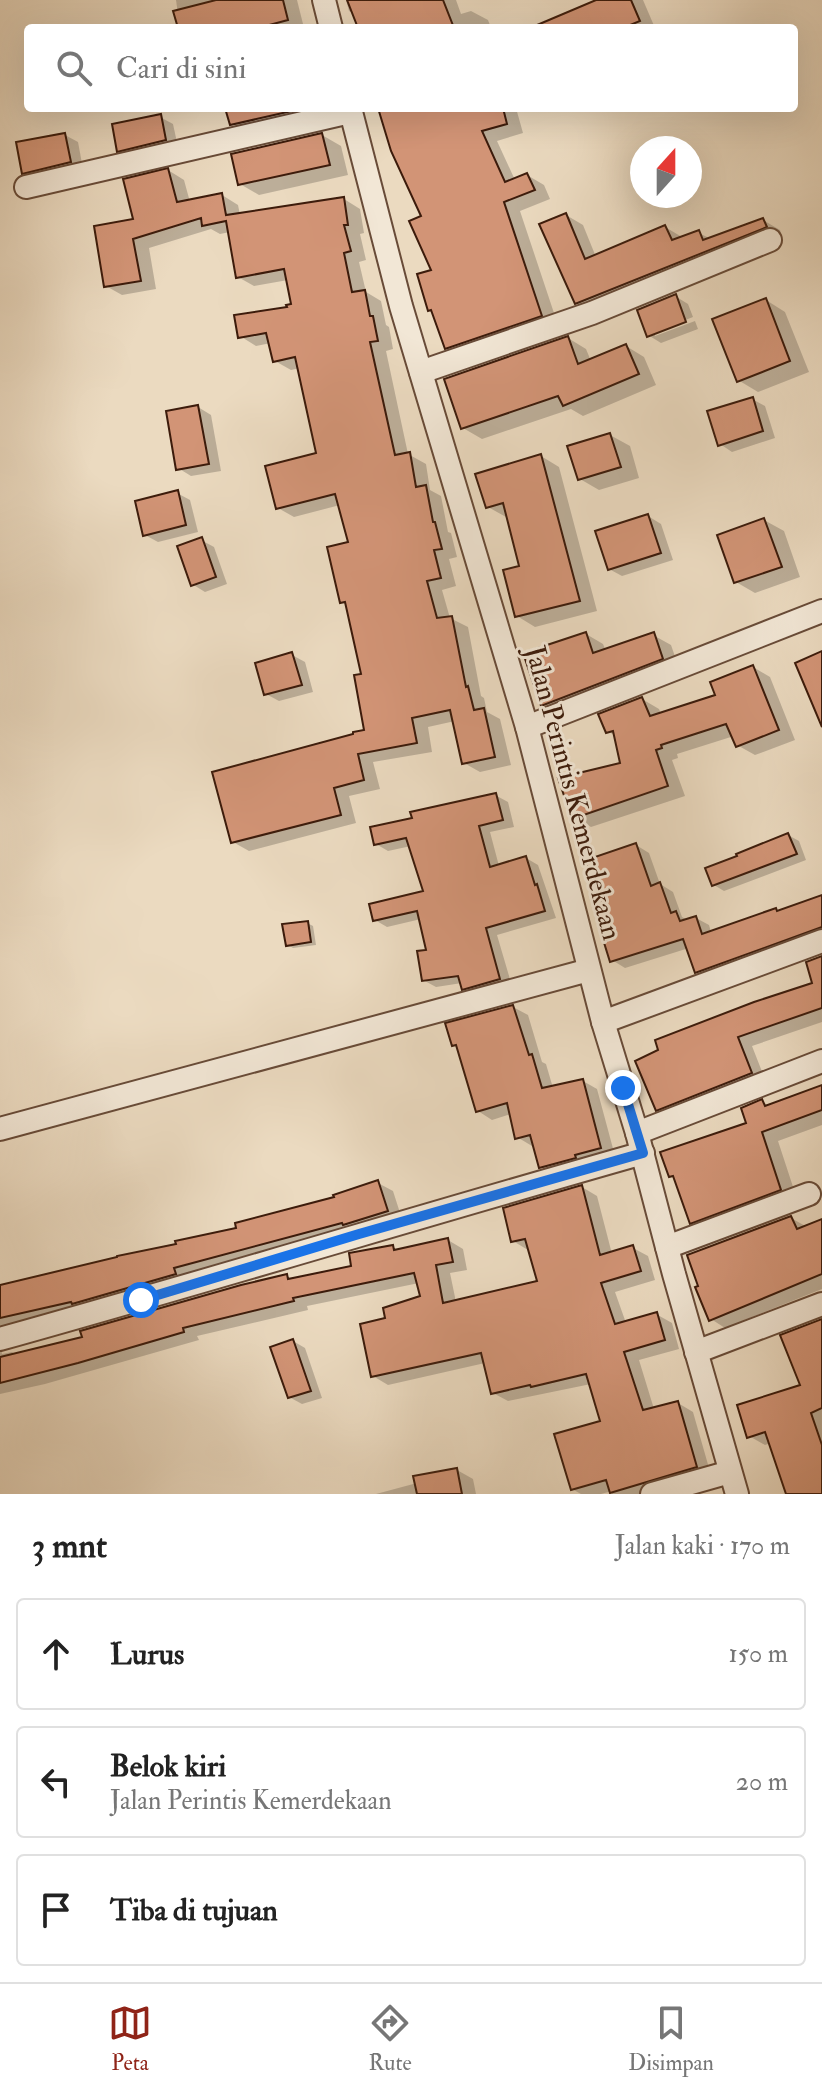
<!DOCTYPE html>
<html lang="id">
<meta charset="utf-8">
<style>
:root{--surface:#fff;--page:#f6f6f6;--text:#222;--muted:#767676;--line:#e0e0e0;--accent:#8f2418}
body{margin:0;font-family:"IM FELL Double Pica",serif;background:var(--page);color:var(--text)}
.compass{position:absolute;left:630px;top:136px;width:72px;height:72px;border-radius:50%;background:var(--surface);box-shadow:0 8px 32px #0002;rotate:21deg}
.stop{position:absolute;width:24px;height:24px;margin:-18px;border:6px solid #1a73e8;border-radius:50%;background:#fff}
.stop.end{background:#1a73e8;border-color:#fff;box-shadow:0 2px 8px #0008}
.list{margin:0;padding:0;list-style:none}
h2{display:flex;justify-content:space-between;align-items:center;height:104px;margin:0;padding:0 32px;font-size:34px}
h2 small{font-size:26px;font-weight:400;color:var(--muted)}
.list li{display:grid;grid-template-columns:52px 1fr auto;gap:24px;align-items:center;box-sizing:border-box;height:112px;margin:0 16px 16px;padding:0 16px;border:2px solid var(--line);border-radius:8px}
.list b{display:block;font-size:30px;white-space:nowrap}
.list p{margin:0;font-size:26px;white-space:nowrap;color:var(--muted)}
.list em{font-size:26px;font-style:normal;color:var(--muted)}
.icon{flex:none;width:44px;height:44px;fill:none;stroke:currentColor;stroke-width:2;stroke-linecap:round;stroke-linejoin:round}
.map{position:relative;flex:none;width:822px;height:1494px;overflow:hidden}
.search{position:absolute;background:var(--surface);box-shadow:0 8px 32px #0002;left:24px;right:24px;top:24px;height:88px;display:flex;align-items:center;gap:20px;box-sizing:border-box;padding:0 28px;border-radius:8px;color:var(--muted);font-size:30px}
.sheet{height:488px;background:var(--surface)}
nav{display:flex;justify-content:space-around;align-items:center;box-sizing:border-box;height:112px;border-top:2px solid var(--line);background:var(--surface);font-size:22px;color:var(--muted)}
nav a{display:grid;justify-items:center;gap:4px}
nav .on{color:var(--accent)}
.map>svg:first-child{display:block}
.shadow{fill:#0003}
.building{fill:#d29476;stroke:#3c1b0b;stroke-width:2}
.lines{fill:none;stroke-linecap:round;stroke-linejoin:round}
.minor-casing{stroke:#684b38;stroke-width:26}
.minor{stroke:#f2e7d6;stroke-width:22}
.route{stroke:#1a73e8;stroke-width:10}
.labels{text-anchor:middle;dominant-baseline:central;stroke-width:6;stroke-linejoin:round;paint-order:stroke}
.street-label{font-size:28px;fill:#3c1b0b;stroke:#f2e7d6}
</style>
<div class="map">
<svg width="822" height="1494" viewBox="0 0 822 1494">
<rect width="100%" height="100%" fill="#ebdac0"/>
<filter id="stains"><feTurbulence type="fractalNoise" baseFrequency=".0025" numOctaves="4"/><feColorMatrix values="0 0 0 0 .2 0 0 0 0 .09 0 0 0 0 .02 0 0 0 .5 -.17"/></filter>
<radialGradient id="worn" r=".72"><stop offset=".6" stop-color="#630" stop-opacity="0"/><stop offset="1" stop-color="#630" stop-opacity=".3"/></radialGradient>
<g class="shadow">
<path d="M176,0H297L304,28H180Z"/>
<path d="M346,0H456L461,14L471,11L488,20L491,28H360L355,14L349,11Z"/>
<path d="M602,0H643L655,28H537Z"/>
<path d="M227,108H325L249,134L232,124Z"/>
<path d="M379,108H516L523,133L497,141L515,180L527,175L544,185L550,199L520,211L558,325L464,357L447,348L434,312L433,271L424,217Z"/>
<path d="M160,117L173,124L178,147L132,158L119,150Z"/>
<path d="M65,135L78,142L83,169L37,180L24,172Z"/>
<path d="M322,135L341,146L348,175L259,195L240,184Z"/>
<path d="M168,170L184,180L190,202L222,195L238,205L240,215L344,199L360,209L364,233L360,234L366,260L359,262L366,292L381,301L386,325L389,327L393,349L386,351L408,454L426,464L430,490L441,496L448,532L451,533L457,557L449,559L456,586L442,590L450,618L468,627L481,696L484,698L487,712L500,719L511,765L480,772L464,763L455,721L428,727L432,752L373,762L380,789L349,796L356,823L249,851L233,842L366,731L363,676L348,606L342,602L350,544L340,505L294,517L278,508L319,454L300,368L291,370L275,361L271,343L256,346L240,336L293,306L288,280L254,286L238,277L230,232L220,234L211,229L149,248L156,289L122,295L106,286L136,221Z"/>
<path d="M566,215L583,225L596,257L665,227L682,237L699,233L711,239L763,220L780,230L782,236L593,312L576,303Z"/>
<path d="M675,296L688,304L693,317L655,332V336L695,321L698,329L661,343L648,335Z"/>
<path d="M766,300L785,312L809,372L758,392L738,380Z"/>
<path d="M568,338L586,349L591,361L626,346L644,357L656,385L583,416L571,409L482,439L463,428Z"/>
<path d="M752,399L765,406L775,438L732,452L720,444Z"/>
<path d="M198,407L211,415L221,471L191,476L178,468Z"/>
<path d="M610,435L630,446L639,478L599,490L580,479Z"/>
<path d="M541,456L559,467L597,611L535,627L517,616L521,568L508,517H506L488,507Z"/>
<path d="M177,493L190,500L198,532L158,542L145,535Z"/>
<path d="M648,516L661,524L673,560L622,576L609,569Z"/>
<path d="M764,520L784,531L800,577L755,593L736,582Z"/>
<path d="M201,540L214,547L227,584L205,592L192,584Z"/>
<path d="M586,634L603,644L606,651L653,635L671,645L679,668L560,715L543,705Z"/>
<path d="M292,655L305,662L313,692L279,701L266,694Z"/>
<path d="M753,667L770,677L795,740L755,755L737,745L734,736L677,754L678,758L672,760L685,796L591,827L574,817L623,765L616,736L607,731L642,699L659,709L661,714L718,696Z"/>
<path d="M495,795L508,802L514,827L490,832L499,866L526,858L538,865L556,918L497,935L512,986L476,995L464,988L462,983L436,987L423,980L428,951L421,919L387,927L375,920L426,892L411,846L388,851L376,844L414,820Z"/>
<path d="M788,835L799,841L806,860L724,891L714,885Z"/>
<path d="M636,845L649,853L660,884L673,892L682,917L688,920L696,918L709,925L711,932L775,910L779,912L822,896V937L710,979L697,972L689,948L625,968L612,960L616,934Z"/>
<path d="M307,923L313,926L316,945L293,948L288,945Z"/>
<path d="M822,958V1022L752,1046L766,1082L672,1118L657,1109L637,1062L815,984Z"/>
<path d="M513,1007L528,1015L542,1062L546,1064L553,1088L583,1081L597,1089L615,1156L555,1175L541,1167L535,1145L532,1146L517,1137L511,1114L492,1120L478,1111L459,1048L454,1045Z"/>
<path d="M822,1087V1125L778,1141L797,1199L708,1232L691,1222L677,1179L671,1176L749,1124L762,1102L770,1106Z"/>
<path d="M378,1183L393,1191L402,1219L1,1346L2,1354L12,1352L17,1355L84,1338L287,1276L294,1280L353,1267L393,1247L399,1251L448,1240L463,1249L467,1270L450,1273L456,1302L539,1283L528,1250L513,1241L582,1187L597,1196L612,1254L633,1248L648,1256L655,1280L615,1292L626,1323L656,1314L672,1323L679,1349L639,1360L654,1409L678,1403L693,1412L711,1475L656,1494H612V1491L601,1494H581L572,1489L603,1422L591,1384L508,1401L493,1393L485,1363L388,1385L373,1376L388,1320L423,1297L419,1283L307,1306L308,1310L197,1336L199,1340L45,1384L0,1394V1292L238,1229L336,1199Z"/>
<path d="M791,1218L807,1227L822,1221V1289L725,1328L711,1319L701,1287Z"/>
<path d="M822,1321V1494H788L771,1443L765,1445L749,1436L802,1387Z"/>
<path d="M293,1341L305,1348L322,1398L302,1404L289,1397Z"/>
<path d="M457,1470L473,1479L476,1494H376L417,1483Z"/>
</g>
<g class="building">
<path d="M216,0H283L288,20L258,28H178L173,11Z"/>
<path d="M347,0H443L454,28H358Z"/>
<path d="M596,0H631L640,21L623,28H530Z"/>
<path d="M225,108H305L230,125Z"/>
<path d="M378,108H503L507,124L482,131L505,182L527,173L535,190L504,202L542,316L445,349L431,310L428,311L417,274L431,270L409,221L421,216L391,151Z"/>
<path d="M161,114L166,140L117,152L112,124Z"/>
<path d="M65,133L71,162L22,174L16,142Z"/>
<path d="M322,133L330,165L238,185L231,154Z"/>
<path d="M168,168L177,202L222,193L226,215L344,197L348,225H344L351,251L344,253L352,292L365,290L370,316H373L378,341L370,342L395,455L410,452L416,487L426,485L433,522H435L442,549L434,550L441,578L427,581L437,618L452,616L466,687L468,686L474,710L484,708L495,757L462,764L450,710L412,718L417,743L358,754L364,780L334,788L341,815L231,843L212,772L353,734V732L364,730L354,675L361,674L345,602L340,603L327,547L348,542L335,494L276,509L265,466L316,453L295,357L273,362L266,333L238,338L234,315L287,307L286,305L291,304L284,269L236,278L226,221L202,226L201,218L133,239L141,281L104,287L94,226L133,219L123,179Z"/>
<path d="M566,213L585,259L665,225L672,240L699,230L703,240L763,218L767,227L575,304L539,224Z"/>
<path d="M676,294L686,322L647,337L637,310Z"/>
<path d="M766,298L790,361L737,382L712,319Z"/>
<path d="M568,336L578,364L626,344L639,374L563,406L558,396L461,429L444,379Z"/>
<path d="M753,397L763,431L718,446L707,411Z"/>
<path d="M198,405L209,464L176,470L166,411Z"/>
<path d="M610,433L621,467L578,480L567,446Z"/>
<path d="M541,454L580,601L515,617L503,570L519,566L503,503L486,508L475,474Z"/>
<path d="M178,490L186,525L143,536L135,501Z"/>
<path d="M648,514L661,553L608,570L595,531Z"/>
<path d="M764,518L782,567L734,583L717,535Z"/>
<path d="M202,537L216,577L191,586L177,546Z"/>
<path d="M586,632L593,653L654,632L663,659L541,706L523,653Z"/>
<path d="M822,651V727L795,663Z"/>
<path d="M292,652L302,685L264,695L255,663Z"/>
<path d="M753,665L779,730L736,747L726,724L661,745L662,748L656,750L668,786L572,819L558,778L620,763L613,731L606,733L598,714L642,697L650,716L715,695L710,682Z"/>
<path d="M496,793L503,820L479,826L490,867L526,856L535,885L537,884L545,911L486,928L500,979L462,990L458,976L422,981L417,951L426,950L417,911L373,921L369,904L423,891L406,838L374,845L370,827L412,818L410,812Z"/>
<path d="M788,833L797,854L712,886L705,868L737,856L736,854Z"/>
<path d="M636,843L651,886L660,882L671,913L676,911L680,921L696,916L702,934L776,908L777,911L822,895V927L695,973L683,939L610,962L602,936L613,932L586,860Z"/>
<path d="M308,921L311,942L286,946L282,924Z"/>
<path d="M822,956V1008L738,1037L752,1073L656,1111L635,1061L658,1050L655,1040L754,1002L812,983L806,962Z"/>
<path d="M513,1005L529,1055L532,1054L542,1088L583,1079L601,1148L575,1155L576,1158L539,1168L530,1135L515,1139L507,1103L476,1112L456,1045L452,1046L445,1023Z"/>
<path d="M822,1085V1110L762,1132L781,1190L690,1224L673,1176L669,1177L660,1152L746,1123L741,1108L762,1099L765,1106Z"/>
<path d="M378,1180L388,1211L343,1225L342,1223L174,1268L176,1274L72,1304L71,1302L0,1318V1285L117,1257V1256L176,1244L175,1241L236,1228L235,1223L334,1197L333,1195Z"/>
<path d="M582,1185L600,1255L633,1245L641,1271L601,1283L615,1324L657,1312L665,1340L624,1352L643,1410L678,1401L697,1467L610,1493L606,1480L571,1490L554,1434L600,1421L586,1374L531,1387L530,1385L491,1394L481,1353L371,1377L360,1324L385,1318L383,1308L420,1296L414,1273L293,1298L294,1301L183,1328L184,1332L78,1363L0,1383V1357L82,1337L80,1331L241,1285L287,1274L288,1279L351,1266L349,1253L393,1245L394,1250L448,1238L453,1262L436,1265L443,1303L537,1281L525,1239L511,1242L503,1208Z"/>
<path d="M791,1216L797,1229L822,1219V1274L709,1321L695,1287L698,1286L687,1255Z"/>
<path d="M822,1319V1408L811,1413L822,1445V1494H786L765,1432L747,1438L737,1405L800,1385L780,1335Z"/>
<path d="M293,1339L311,1391L288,1398L270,1347Z"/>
<path d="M457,1468L462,1494H417L413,1476Z"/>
</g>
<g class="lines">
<defs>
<g id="minor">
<path d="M324,0L331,28"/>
<path d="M350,108L401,306L527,727L603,1022L637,1133L674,1274L737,1494"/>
<path d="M26,187L350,112"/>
<path d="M421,372L592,313L770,240"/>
<path d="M527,727L822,611"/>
<path d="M603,1022L822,941"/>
<path d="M0,1129L589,970"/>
<path d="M637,1133L822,1061"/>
<path d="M667,1247L809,1194"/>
<path d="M0,1339C215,1279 428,1214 643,1153"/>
<path d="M696,1352L822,1304"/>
<path d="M652,1494L730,1472"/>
</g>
</defs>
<use href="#minor" class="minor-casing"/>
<use href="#minor" class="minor"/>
</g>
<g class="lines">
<path class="route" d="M141,1300L359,1234L643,1153L623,1088"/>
</g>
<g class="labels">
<g class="street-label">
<text transform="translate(573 793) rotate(75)">Jalan Perintis Kemerdekaan</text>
</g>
</g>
<rect width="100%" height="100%" filter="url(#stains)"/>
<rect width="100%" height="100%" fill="url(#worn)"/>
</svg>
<svg class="compass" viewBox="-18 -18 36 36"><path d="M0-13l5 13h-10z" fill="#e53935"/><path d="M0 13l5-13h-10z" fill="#767676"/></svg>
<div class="stop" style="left:141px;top:1300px"></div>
<div class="stop end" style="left:623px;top:1088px"></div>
<div class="search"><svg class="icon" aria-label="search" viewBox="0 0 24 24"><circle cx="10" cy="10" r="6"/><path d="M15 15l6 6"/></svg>Cari di sini</div>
</div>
<section class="sheet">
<h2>3 mnt<small>Jalan kaki · 170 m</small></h2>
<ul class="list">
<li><svg class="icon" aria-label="ahead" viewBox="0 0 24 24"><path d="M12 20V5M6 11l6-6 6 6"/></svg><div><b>Lurus</b></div><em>150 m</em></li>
<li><svg class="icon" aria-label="left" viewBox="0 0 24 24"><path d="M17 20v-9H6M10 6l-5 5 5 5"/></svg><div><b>Belok kiri</b><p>Jalan Perintis Kemerdekaan</p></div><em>20 m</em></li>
<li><svg class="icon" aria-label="arrive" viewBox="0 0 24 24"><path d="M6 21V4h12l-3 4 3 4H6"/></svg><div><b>Tiba di tujuan</b></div></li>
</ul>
</section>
<nav>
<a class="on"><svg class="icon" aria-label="map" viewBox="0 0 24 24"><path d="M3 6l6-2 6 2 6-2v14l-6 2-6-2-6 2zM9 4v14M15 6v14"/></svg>Peta</a>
<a><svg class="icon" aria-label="directions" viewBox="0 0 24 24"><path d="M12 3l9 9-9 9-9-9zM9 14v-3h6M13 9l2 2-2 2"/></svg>Rute</a>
<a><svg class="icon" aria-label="saved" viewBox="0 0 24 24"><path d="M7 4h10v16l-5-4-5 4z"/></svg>Disimpan</a>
</nav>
